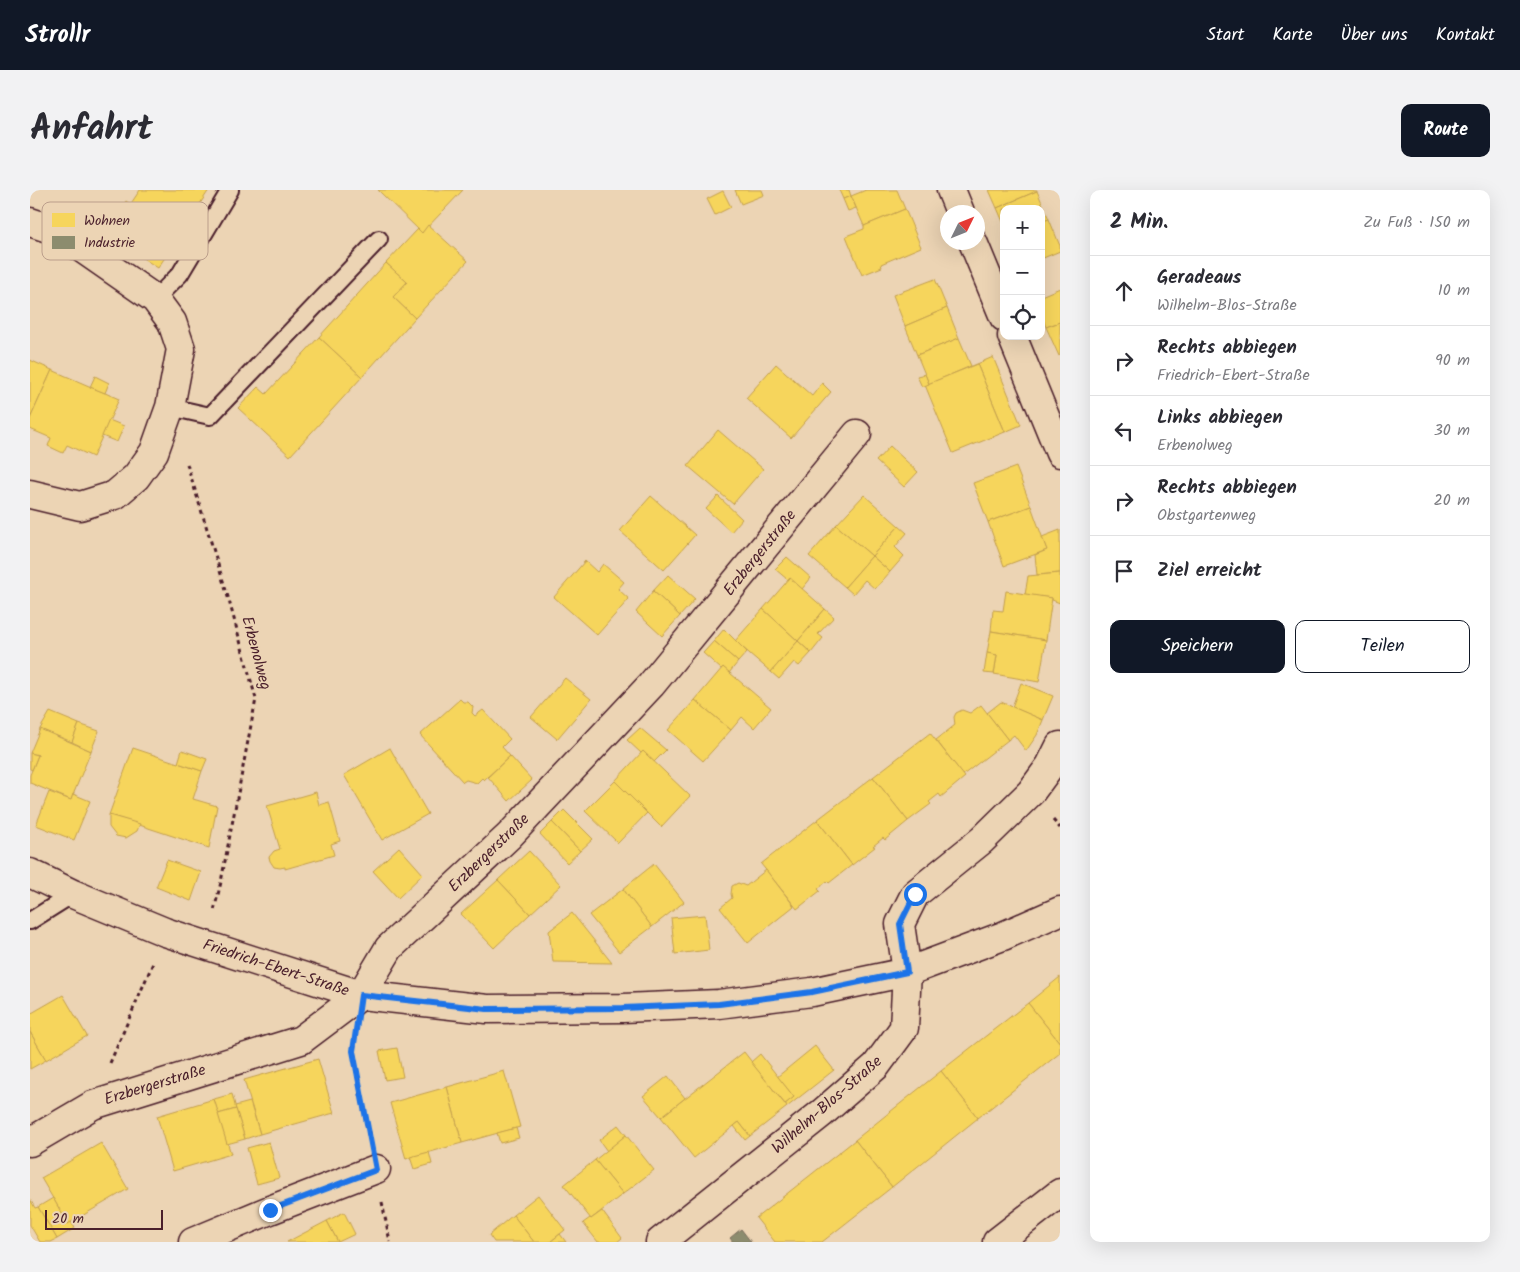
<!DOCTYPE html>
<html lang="de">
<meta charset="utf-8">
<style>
:root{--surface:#fff;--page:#f2f2f3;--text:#2b2b33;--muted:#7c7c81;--line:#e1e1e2;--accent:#111827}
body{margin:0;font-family:Kalam,sans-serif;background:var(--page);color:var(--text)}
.controls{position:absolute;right:15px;top:15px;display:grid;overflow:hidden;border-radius:10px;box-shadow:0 5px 20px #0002}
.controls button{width:45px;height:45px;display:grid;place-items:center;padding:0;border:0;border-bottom:1px solid var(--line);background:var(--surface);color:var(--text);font:25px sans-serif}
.compass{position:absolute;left:910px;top:15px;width:45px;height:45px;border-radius:50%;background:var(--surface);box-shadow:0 5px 20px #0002;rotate:47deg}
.scale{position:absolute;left:15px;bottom:12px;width:118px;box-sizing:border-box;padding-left:5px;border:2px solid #4a1f2b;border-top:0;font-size:14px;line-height:18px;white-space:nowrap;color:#4a1f2b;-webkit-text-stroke:4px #ecd4b4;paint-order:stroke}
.stop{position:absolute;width:15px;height:15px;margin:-11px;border:4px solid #1a73e8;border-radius:50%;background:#fff}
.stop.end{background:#1a73e8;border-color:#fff;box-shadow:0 1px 5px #0008}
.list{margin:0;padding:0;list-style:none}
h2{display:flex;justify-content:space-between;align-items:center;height:65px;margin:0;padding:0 20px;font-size:21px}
h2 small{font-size:16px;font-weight:400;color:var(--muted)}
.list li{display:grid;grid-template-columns:32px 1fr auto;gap:15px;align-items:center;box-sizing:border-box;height:70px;padding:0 20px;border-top:1px solid var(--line)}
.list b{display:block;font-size:19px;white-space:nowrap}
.list p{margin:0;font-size:16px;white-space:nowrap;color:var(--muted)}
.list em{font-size:16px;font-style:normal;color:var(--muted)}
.actions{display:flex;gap:10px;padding:15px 20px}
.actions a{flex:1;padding:11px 0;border:1px solid var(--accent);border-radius:10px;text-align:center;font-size:18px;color:var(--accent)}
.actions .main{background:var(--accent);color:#fff}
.icon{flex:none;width:28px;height:28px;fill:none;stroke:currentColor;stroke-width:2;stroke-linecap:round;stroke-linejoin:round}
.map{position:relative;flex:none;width:1030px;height:1052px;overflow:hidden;border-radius:10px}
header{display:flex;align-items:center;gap:30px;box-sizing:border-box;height:70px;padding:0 25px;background:var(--accent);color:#fff}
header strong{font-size:24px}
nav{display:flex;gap:28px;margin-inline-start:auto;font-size:18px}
.intro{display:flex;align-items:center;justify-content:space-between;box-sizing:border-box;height:120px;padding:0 30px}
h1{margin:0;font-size:35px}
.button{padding:12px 22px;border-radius:10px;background:var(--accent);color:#fff;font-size:18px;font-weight:700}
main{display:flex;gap:30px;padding:0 30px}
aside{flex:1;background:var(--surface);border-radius:10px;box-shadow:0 5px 20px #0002}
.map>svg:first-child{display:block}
.homes{fill:#f6d55c;stroke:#c29e4d}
.industry{fill:#8c8c6e;stroke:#786b5a}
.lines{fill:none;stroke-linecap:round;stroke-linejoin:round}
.lane-casing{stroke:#4a1f2b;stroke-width:20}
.street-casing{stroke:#4a1f2b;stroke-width:31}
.path{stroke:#4a1f2b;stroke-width:3;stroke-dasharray:4 4;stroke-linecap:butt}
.lane{stroke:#ecd4b4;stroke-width:16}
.street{stroke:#ecd4b4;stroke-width:28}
.route{stroke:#1a73e8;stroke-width:6}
.labels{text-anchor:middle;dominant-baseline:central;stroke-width:5;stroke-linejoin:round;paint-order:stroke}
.street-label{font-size:16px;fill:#4a1f2b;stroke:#ecd4b4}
.key{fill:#ecd4b4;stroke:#bb9e8b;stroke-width:1}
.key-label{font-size:14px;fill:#4a1f2b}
</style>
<header>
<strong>Strollr</strong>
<nav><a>Start</a><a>Karte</a><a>Über uns</a><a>Kontakt</a></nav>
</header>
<div class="intro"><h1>Anfahrt</h1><a class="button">Route</a></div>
<main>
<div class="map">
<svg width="1030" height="1052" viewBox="0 0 1030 1052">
<rect width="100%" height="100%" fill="#ecd4b4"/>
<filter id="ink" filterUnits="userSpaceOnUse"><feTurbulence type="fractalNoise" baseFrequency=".02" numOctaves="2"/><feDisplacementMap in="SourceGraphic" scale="10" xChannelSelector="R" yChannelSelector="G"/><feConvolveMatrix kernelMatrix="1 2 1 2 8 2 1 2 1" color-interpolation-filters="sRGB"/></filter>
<g filter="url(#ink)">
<g class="homes">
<path d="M110,0H179L128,78L79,46Z"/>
<path d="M348,0H433L392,43Z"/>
<path d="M705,0H732L734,5L711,14Z"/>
<path d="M809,0H819L821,6L813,9Z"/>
<path d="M836,0H867L875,19L834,36L821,6Z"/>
<path d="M959,0H1007V1L967,18Z"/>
<path d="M693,1L701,17L685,25L677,9Z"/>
<path d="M1007,1L1019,29L1011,32V19H974V34L967,18Z"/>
<path d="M821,6L826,18L818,21L813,9Z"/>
<path d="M96,11L100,14L91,28L87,25Z"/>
<path d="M875,19L891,57L851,74L852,77L832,85L816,46L834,39V36Z"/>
<path d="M1019,29L1030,56V61L1011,69V32Z"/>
<path d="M398,35L438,71L385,128L363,107L377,92L356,73L388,39L392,43Z"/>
<path d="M356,73L377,92L363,107L385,128L332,187L289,147Z"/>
<path d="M905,89L917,118L875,136L863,105Z"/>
<path d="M1030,98V132L1016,137L1011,124V106Z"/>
<path d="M917,118L929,148L887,165L875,136Z"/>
<path d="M1030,132V165L1029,166L1016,137Z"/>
<path d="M289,147L332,187L260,266L208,218L228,197L236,204Z"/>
<path d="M929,148L941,176L899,194L887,165Z"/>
<path d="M963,167L991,235L975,242L947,174Z"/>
<path d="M0,170L22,180L0,229Z"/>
<path d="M746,174L782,206L792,193L801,202L761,248L716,208Z"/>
<path d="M947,174L975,242L923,263L895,195Z"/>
<path d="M22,180L89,209L63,267L37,255L33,263L18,256L21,248L0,239V229Z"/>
<path d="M895,184L899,194L892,197L887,186Z"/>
<path d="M65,186L79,193L75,203L60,197Z"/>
<path d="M79,230L94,236L87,252L72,246Z"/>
<path d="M688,240L733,279L703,314L658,276Z"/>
<path d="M860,256L888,282L874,297L846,271Z"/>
<path d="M986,277L1001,316L958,332L943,293Z"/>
<path d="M834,305L869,336L842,366L806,335Z"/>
<path d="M621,306L665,345L634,380L590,341Z"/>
<path d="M688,306L712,329L701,342L676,319Z"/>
<path d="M1001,316L1017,360L974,376L958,332Z"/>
<path d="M806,335L842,366L815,397L779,366Z"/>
<path d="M869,336L877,343L865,357L874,366L860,382L842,366Z"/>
<path d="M1030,340V383L1007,385L1005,365L1017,360L1012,347Z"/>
<path d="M842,366L860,382L845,399L835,390L823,404L815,397Z"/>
<path d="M757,367L781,388L772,399L760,388L758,390L745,379Z"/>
<path d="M555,371L567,382L573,374L594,392L588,399L599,409L567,445L524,407Z"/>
<path d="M1030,383V413L1022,410V408L995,405L998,386Z"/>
<path d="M638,385L665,409L650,426L623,401Z"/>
<path d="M760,388L795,419L768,451L733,419Z"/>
<path d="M623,401L650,426L632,446L606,422Z"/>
<path d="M976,401L1022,408L1016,450L961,441L963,420L973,421Z"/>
<path d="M733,419L768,451L741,482L705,451Z"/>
<path d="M795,419L804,427L788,444L793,448L781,463L768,451Z"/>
<path d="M694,439L717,462L708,472L684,451Z"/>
<path d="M961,441L1016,450L1009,492L964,484L967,465L957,463Z"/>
<path d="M684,451L708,472L699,483L693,477L691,479L673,463Z"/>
<path d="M768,451L781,463L769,476L764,472L749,489L741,482Z"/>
<path d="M957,463L967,465L964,484L954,483Z"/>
<path d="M693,477L741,518L724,538L712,527L701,540L665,510Z"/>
<path d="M535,488L561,509L527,549L501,527Z"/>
<path d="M991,493L1023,506L1013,530L982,517Z"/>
<path d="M430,509L433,512H438L443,517L442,523L445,526L453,520L480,549L472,557L480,566L454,590L452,588L447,593L436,590L433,592L390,545Z"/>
<path d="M665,510L701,540L673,571L638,540Z"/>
<path d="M971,512L1013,530L1007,545L996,561L984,545L978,550L957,523Z"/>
<path d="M951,515L978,550L933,585L906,550L925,535L924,527L926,523L932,520L940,523Z"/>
<path d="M20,522L49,534L42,552L10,539Z"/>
<path d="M49,534L69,541L61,561L42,552Z"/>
<path d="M610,538L636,560L624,572L613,561L611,563L597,550Z"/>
<path d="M10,539L61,561L41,610L0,593V585L8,565L0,563Z"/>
<path d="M900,543L935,587L911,607L909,604L899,612L901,614L878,631L843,587Z"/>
<path d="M103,558L172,581L163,609L187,616L179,658L79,625Z"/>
<path d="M360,558L398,624L352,650L314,585Z"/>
<path d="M152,560L177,569L172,581L148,573Z"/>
<path d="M613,561L660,606L631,637L585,591Z"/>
<path d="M0,563L8,565L2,580L0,579Z"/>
<path d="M480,566L502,590L479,611L458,587Z"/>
<path d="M843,587L878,631L855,650L853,648L843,656L845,657L822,675L787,630Z"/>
<path d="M585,591L617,623L588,653L555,621Z"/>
<path d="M19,602L41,610L43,604L60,611L44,650L6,635Z"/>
<path d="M286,602L289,615L299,612L310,651L301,654L304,665L255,679V677L250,678L244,677L240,671L239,667L244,661L250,659L237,616Z"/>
<path d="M534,620L563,649L550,661L522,632Z"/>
<path d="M79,625L110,634L107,641L96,648L86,646L79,637Z"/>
<path d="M787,630L822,675L799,693L797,691L788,699L790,701L767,719L731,674Z"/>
<path d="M522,632L550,661L537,673L510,644Z"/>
<path d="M369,657L393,684L368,708L343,681Z"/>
<path d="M499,661L531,695L500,724L468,690Z"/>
<path d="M137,670L171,682L161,711L126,697Z"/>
<path d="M624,674L654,712L622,737L593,699Z"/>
<path d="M736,680L764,716L718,753L690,718L702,708L701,704L702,696L708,693L716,696Z"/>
<path d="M468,690L500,724L464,758L431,724Z"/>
<path d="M593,699L622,737L589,762L559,725Z"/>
<path d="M542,723L582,773L523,772L519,741Z"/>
<path d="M675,725L679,760L645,764L641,728Z"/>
<path d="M1030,787V853L998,813Z"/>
<path d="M33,805L57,846L16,870L0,842V824Z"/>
<path d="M998,813L1030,853V863L948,928L911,881Z"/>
<path d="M0,842L16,870L0,879Z"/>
<path d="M785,856L804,880L757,917L755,914L764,907L747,887Z"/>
<path d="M367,858L373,887L355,890L349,861Z"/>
<path d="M714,862L757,917L720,946L709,932L664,968L631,927Z"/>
<path d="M730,864L764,907L755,914L721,872Z"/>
<path d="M288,869L304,923L230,944L214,890Z"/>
<path d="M474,881L490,937L432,953L417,897Z"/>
<path d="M911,881L948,928L862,997L825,950Z"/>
<path d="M638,886L655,908L631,927L613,906Z"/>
<path d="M417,897L432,953L376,969L360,913Z"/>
<path d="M202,904L206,919L188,924L184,909Z"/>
<path d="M184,909L201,964L143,981L127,926Z"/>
<path d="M220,912L230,944L215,949L205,916Z"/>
<path d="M206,919L215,949L197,954L188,924Z"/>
<path d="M709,932L720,946L715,950L704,936Z"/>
<path d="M588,935L596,945L577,961L569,950Z"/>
<path d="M486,938L489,948L470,953L467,943Z"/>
<path d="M596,945L624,980L593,1004L565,970Z"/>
<path d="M825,950L862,997L792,1052H745L726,1028Z"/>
<path d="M239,952L249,988L227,994L217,958Z"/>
<path d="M71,953L98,999L38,1034L11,988Z"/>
<path d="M399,962L402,974L384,979L380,967Z"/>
<path d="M565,970L593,1004L561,1029L534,995Z"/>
<path d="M508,1005L535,1040L520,1052H504L483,1025Z"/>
<path d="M23,1008L38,1034L41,1032L45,1038L27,1049L8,1017Z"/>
<path d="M0,1009L5,1018L8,1017L27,1049L21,1052H10L0,1035Z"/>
<path d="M572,1021L592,1048L587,1052H568L553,1033L560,1028L561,1029Z"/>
<path d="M314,1022L325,1044L308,1052L297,1031Z"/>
<path d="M483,1025L504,1052H464L459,1045Z"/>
<path d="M297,1031L308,1052H257Z"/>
<path d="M530,1044L536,1052H520Z"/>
</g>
<path class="industry" d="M711,1039L721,1052H703L700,1048Z"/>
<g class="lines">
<defs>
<g id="lane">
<path d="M125,109L150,84L200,0"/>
<path d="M140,217L180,226L349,49"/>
<path d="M0,731L43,704"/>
</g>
<g id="street">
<path d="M921,0L930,22"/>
<path d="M0,32L27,41L125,109L142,132L151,159L140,217L124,262L106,287L85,305L50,316L0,304"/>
<path d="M943,52L974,127"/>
<path d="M982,146L1030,263"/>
<path d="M0,683L43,704L135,742L331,805L457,819L593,818L689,814L782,802L877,782L973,746L1030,721"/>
<path d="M0,952L63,915L271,850L331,805L359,758L479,646L621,495L827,244"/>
<path d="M163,1052L240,1020L346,979"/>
<path d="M630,1052L792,923L846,876L874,838L877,782L870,734L885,704L952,650L1001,602L1020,576L1030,556"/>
<path d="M967,1052L1030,1003"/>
</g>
</defs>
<use href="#lane" class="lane-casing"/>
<use href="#street" class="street-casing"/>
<g class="path">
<path d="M157,274L198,407L226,509L191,692L184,721"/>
<path d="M1023,630L1030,638"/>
<path d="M324,855L323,861L339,945"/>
<path d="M80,873L123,773"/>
<path d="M352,1012L360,1052"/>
</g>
<use href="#lane" class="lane"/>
<use href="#street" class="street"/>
</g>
</g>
<g class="lines" filter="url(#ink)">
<path class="route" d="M240,1020L346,980L323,861L331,805L457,819L593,818L689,814L782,802L877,782L870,734L885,704"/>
</g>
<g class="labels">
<g class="street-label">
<text transform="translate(730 363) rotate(-51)">Erzbergerstraße</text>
<text transform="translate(226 463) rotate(75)">Erbenolweg</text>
<text transform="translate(459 663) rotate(-44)">Erzbergerstraße</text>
<text transform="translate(246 778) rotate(18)">Friedrich-Ebert-Straße</text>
<text transform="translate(125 895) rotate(-17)">Erzbergerstraße</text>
<text transform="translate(797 915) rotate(-41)">Wilhelm-Blos-Straße</text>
</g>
</g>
<rect x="12" y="12" width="166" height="58" rx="8" class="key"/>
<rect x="22" y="23" width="23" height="14" fill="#f6d55c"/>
<rect x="22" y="46" width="23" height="13" fill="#8c8c6e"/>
<g class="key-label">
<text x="54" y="35">Wohnen</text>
<text x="54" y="57">Industrie</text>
</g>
</svg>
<div class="controls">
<button>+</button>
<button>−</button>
<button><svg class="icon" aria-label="locate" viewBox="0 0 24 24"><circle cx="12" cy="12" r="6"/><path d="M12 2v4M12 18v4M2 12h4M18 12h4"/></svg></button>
</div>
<svg class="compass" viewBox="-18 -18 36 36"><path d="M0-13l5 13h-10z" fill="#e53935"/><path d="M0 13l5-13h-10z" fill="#7c7c81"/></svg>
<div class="scale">20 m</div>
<div class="stop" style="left:885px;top:704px"></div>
<div class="stop end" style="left:240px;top:1020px"></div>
</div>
<aside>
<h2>2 Min.<small>Zu Fuß · 150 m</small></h2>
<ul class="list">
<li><svg class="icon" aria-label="ahead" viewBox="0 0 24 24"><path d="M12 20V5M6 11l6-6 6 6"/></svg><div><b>Geradeaus</b><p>Wilhelm-Blos-Straße</p></div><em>10 m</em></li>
<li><svg class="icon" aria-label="right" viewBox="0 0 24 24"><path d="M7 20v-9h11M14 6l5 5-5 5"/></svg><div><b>Rechts abbiegen</b><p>Friedrich-Ebert-Straße</p></div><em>90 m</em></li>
<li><svg class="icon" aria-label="left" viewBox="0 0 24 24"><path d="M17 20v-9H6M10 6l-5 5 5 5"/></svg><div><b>Links abbiegen</b><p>Erbenolweg</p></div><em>30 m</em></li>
<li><svg class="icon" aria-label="right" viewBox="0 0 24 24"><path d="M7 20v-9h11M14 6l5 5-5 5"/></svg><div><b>Rechts abbiegen</b><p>Obstgartenweg</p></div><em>20 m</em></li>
<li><svg class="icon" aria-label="arrive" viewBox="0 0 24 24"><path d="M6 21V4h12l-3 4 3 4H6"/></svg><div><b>Ziel erreicht</b></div></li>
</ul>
<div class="actions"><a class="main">Speichern</a><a>Teilen</a></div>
</aside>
</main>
